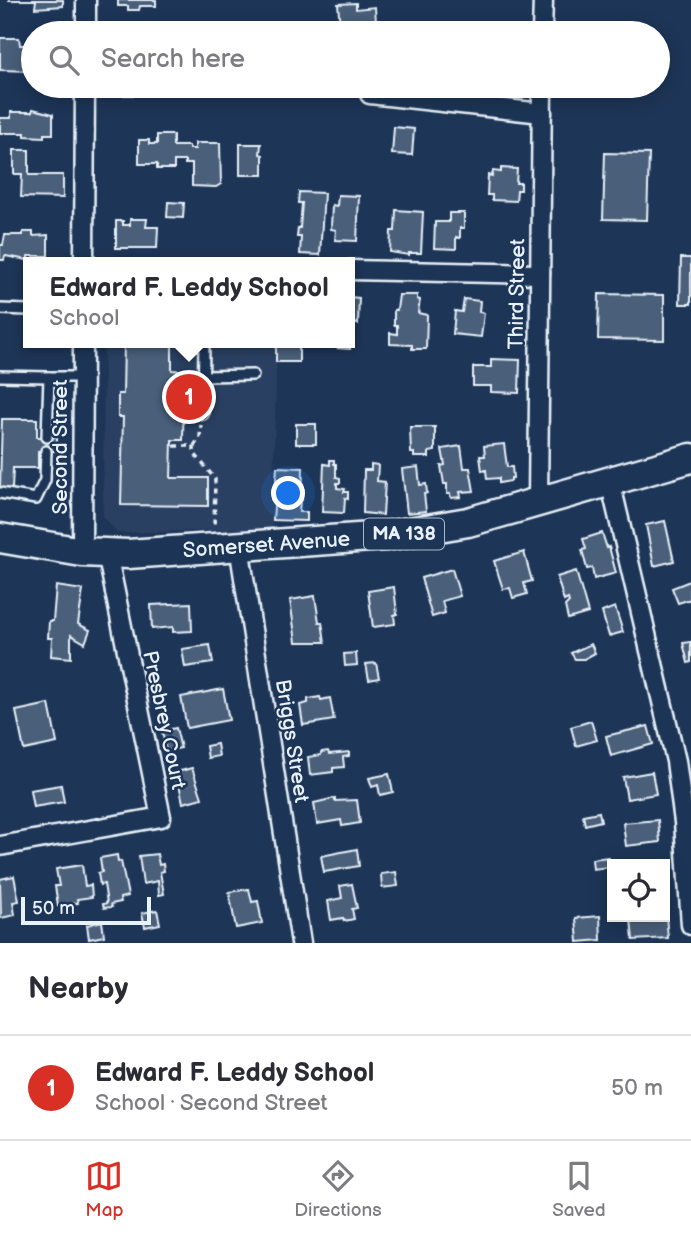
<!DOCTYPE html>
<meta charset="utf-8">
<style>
:root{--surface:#fff;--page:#f7f7f7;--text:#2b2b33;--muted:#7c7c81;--line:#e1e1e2;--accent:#d93025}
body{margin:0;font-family:"Balsamiq Sans",sans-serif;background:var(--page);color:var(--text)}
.controls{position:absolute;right:21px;bottom:21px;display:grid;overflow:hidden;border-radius:0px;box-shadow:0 4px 18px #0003}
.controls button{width:63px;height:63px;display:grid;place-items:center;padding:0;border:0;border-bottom:2px solid var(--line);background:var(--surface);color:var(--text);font:35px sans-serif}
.scale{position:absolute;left:21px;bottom:18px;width:130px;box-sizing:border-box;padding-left:7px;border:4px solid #e8f1f8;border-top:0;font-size:19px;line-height:24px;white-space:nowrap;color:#e8f1f8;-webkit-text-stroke:5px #1d3557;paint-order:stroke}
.you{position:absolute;left:289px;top:494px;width:24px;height:24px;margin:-18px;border:5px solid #fff;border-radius:50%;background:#1a73e8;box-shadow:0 0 0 10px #1a73e833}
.badge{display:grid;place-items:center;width:46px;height:46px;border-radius:50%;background:var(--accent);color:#fff;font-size:23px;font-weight:700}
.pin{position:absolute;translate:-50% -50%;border:4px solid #fff;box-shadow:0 2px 7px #0006}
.popup{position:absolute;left:23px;top:257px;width:332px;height:91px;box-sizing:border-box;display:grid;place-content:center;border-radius:0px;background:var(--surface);filter:drop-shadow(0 2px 5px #0005);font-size:23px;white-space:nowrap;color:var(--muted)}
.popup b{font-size:26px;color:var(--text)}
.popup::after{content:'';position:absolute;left:50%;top:100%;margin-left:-14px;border:14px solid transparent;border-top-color:var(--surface)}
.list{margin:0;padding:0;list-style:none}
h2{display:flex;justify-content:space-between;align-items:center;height:91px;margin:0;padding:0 28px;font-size:30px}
h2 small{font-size:23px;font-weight:400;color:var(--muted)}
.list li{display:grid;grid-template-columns:46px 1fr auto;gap:21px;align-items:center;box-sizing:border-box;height:105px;padding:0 28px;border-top:2px solid var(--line)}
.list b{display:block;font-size:26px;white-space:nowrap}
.list p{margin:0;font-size:23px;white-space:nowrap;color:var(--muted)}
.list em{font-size:23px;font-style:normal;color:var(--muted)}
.icon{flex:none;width:38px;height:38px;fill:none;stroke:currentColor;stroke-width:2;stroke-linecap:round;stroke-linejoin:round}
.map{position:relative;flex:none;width:691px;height:943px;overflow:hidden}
.search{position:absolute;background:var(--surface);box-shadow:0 4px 18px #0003;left:21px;right:21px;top:21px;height:77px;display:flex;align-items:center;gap:18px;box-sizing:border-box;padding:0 24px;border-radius:38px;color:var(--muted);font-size:26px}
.sheet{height:196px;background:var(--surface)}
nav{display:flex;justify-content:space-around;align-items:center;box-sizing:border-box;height:98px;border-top:2px solid var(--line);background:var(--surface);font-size:19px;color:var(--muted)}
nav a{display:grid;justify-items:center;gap:4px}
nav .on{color:var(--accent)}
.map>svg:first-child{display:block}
.built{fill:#2a4162}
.building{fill:#495e7a;stroke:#e8f1f8;stroke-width:2}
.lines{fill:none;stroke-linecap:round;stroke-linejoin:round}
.service-casing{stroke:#e8f1f8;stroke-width:14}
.minor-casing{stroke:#e8f1f8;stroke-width:23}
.primary-casing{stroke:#e8f1f8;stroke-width:33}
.path{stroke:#e8f1f8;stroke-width:3.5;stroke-dasharray:5 5;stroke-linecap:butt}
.service{stroke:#1d3557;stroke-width:9}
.minor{stroke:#1d3557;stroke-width:18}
.primary{stroke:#1d3557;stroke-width:28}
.labels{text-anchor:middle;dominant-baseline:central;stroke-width:5;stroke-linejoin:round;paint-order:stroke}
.shield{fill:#1d3557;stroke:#abb9c8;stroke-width:2}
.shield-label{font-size:19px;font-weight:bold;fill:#e8f1f8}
.street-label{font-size:21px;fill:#e8f1f8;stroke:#1d3557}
</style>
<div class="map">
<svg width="691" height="943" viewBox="0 0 691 943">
<rect width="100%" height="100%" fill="#1d3557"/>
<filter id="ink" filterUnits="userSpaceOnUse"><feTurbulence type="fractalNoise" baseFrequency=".0143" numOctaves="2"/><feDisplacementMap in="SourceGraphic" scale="14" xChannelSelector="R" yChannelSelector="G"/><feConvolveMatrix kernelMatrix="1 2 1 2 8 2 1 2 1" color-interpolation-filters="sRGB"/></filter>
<g filter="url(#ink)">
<path class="built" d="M104,343H277L272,529L117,533L103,516Z"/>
<g class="building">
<path d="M8,0H63V6L35,8L36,0Z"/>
<path d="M118,0H156V6H140L139,10H128V6H118Z"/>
<path d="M356,3V9L375,7L376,22L340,25L338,4Z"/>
<path d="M0,38H19L20,45H33V71L0,70Z"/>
<rect x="122" y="86" width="27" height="9"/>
<path d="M33,109L53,114V134H44V137L25,136V133H0V118H11V112H32Z"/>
<path d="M394,127L414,129L412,155L392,154Z"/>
<path d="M157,135H173V146H189V149H195V143H220L221,184L216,187L192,186V164H185V161H174V169H157V164H139V140H149V144H157Z"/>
<path d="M240,144H261L260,154L263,155V175H240Z"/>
<path d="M14,150H29V175H63V198L21,197L22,174H14Z"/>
<path d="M605,153L649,154L647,220L603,219Z"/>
<path d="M501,168L517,169L516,183H521V190H517L516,201L492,200V195H487L488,175L492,176L493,171L501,172Z"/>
<path d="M299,192L324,193L320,255L300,254L301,237H297L298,228H300L302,203H298Z"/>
<path d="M338,195L359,196L357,241L335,240L336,230L331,229L332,205L337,206Z"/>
<path d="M168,202L184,203L183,218L167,217Z"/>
<path d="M396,210L423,212L421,253H409V255L390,252L391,231H395Z"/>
<path d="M449,213H464V228H460V238L456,237V249L434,248L435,222H449Z"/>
<path d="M130,219H147L146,227H158L157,248H116V221H123V225H130Z"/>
<path d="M23,232H33V236L48,235V256H28V260L5,256L4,260H0V245H3L5,235H23Z"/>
<path d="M681,258H691V304H680Z"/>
<path d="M599,294L664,295V340L598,339Z"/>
<path d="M399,295H417V299L420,300L418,313L427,315L426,349H412V345L390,344V333L397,334V325H394V310H397Z"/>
<path d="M350,297L359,298L358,324L351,323L350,349L337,348V343H350Z"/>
<path d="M464,299L480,301L479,312L484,313L481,337L453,334L455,311L462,312Z"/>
<path d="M124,343H172V370L184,371L183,440H172L171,478H208V506L121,505L123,417H118V394H123Z"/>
<rect x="276" y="344" width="23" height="18"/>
<path d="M491,359L520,360L519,393L491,392V386H473V367H491Z"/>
<path d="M2,419H37V437H57V451H38V468H13L12,489L0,488Z"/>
<rect x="296" y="424" width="20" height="20"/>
<path d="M410,427H435V451L429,452V457H414V453H411Z"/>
<path d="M504,444L507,467H512L513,478H511V481L499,483V478L487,479L486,470L482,471L480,456H485L484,446Z"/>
<path d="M461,446L464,468H470L474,491L460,492L461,497L451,498L450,494H447V484H444L441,466L445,465L442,449Z"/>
<path d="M330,460H334V464H336V477L340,478V483H337V488L345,489L344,492H348V499L345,498L344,513L322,512L324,464L330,465Z"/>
<path d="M371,464L378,465L377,481L385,482L383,515L363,513L364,470H371Z"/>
<path d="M277,467L303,468L302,500L300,501L299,512H307V521L273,520Z"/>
<path d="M418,467L420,485L426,484L427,493L424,494L426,511L407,513L402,469Z"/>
<path d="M665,521L674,561L654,566L646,525Z"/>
<path d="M602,533L607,548L609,547L616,573L594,579L592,568L587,569L582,550L586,549L583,539Z"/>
<path d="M524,552L532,581L524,583L527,594L513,598L510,588L503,589L494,561Z"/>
<path d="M452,569L460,596L442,601L445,613L432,617L421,578Z"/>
<path d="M576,571L588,613L568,619L565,606L569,602L568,599L564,601L557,577Z"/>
<path d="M690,581L691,599L678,603L672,588Z"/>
<path d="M56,586L83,590L78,624L90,630L85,643L71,635V658L51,656L52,638H48L49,621H53Z"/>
<path d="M394,587L397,614L394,615L395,624L373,627L368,591Z"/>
<path d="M315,596L319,622H322L325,642H296L290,600Z"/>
<path d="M191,603L192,631L173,632V627L152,629L151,605Z"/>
<path d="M615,607L623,632L609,636L602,612Z"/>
<path d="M691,642V662L688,663L683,643Z"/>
<path d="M591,644L595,653L584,659H575L571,653Z"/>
<path d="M210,645L213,663L185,667L182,649Z"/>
<path d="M356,653L357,665L345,666L344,654Z"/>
<path d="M376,663L379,678L369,680L366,664Z"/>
<path d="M223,689L229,720L187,728L181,697Z"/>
<path d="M320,697L321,700L330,698L334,720L303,725L300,705L308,703V699Z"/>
<path d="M49,704L57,743L24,750L16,711Z"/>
<path d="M591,721L597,740L576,746L571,727Z"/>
<path d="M648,726L653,744L611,756L606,736Z"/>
<path d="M176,728L181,748L166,751L162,731Z"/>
<path d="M217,744L219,756L208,758L206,746Z"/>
<path d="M328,751L329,754L349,752V756L343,757L344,767L333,768V772L310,775L308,757L321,755V752Z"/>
<path d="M192,768L202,798L183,803L178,779L175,780L173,773Z"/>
<path d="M652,772L656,794L627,799L623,777Z"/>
<path d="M389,774L393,792L380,795L378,785L372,787L369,778Z"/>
<path d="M61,785L64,802L33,807L30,790Z"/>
<path d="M335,798V801L357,800L360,823L342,826L341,820L317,824L314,803Z"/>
<path d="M599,812L601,821L585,825L583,815Z"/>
<path d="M658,820L660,842L626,846L623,823Z"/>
<path d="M357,849L359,866L324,872L321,856Z"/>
<path d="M157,854L159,865L163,864L164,871L160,872L164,894L159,895L158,881L143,884L139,856Z"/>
<path d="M117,855L118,862L121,861L128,896L120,898L121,902L111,904L112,907L104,908L103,904L107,903L104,884L100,885L98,873L102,872L100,858Z"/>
<path d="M608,857L609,867L593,869L592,859Z"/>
<path d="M82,865L85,886L91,885L92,897L77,899L78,903L58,906L55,886H59L56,869Z"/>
<path d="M396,872L398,886L382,888L381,874Z"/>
<path d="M14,876L19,901L13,902L15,915L1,918L0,879Z"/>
<path d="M352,884L357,908L352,909L354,919L344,921L343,918L331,920L328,901L342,898L340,886Z"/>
<path d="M249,889L252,902L258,901L262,923L236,928L229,892Z"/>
<path d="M157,910L160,924L145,927L142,913Z"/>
<path d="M600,916L601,940L578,942L576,918Z"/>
<path d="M666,916L668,938L633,940L631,919Z"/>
<path d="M102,921L104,936L89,939L87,925Z"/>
</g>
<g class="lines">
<defs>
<g id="service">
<path d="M0,309L28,310"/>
<path d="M0,376L49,377"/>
<path d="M204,376L253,375"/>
<path d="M203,414L204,343"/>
<path d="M47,437L49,377H83"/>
<path d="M0,493L36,499L45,480L46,451"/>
</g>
<g id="minor">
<path d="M86,33V0"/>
<path d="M542,33L543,0"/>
<path d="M370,94L542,113"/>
<path d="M84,262L85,86"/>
<path d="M350,270L540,274"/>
<path d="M610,481L676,761L684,822L691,925"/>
<path d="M538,502L542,86"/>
<path d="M239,546L301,943"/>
<path d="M82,552L83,343"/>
<path d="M0,846L161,817L107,553"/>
</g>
<g id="primary">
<path id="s1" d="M0,538L82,552L128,554L386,536L468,522L691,458"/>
</g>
</defs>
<use href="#service" class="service-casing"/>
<use href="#minor" class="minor-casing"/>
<use href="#primary" class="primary-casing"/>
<g class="path">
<path d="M174,446H194V453L215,479L214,528"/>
<path d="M194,446L200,437L201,425"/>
</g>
<use href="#service" class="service"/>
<use href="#minor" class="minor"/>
<use href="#primary" class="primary"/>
</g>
</g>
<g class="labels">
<rect class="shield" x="364" y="518.5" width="80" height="31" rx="5"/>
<g class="shield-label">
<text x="404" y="534">MA 138</text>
</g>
<g class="street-label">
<text transform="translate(517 294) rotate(-89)">Third Street</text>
<text transform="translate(60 447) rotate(-90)">Second Street</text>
<text stroke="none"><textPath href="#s1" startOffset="268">Somerset Avenue</textPath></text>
<text transform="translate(164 720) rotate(78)">Presbrey Court</text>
<text transform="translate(292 741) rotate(81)">Briggs Street</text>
</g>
</g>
</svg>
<div class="controls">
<button><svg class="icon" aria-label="locate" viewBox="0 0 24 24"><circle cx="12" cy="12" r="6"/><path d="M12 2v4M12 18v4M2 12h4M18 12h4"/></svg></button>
</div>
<div class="scale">50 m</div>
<div class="you"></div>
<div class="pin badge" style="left:189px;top:397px">1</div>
<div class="popup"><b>Edward F. Leddy School</b>School</div>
<div class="search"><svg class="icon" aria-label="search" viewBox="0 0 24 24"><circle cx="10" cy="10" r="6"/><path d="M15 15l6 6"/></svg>Search here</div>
</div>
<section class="sheet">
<h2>Nearby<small></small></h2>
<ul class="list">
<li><span class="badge">1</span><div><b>Edward F. Leddy School</b><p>School · Second Street</p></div><em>50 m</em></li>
</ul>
</section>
<nav>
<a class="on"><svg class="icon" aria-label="map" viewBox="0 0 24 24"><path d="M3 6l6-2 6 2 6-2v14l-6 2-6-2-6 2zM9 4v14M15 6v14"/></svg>Map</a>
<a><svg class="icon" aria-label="directions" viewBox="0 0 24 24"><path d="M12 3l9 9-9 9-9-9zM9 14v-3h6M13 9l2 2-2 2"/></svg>Directions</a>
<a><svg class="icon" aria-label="saved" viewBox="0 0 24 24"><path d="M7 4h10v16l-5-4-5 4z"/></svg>Saved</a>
</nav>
